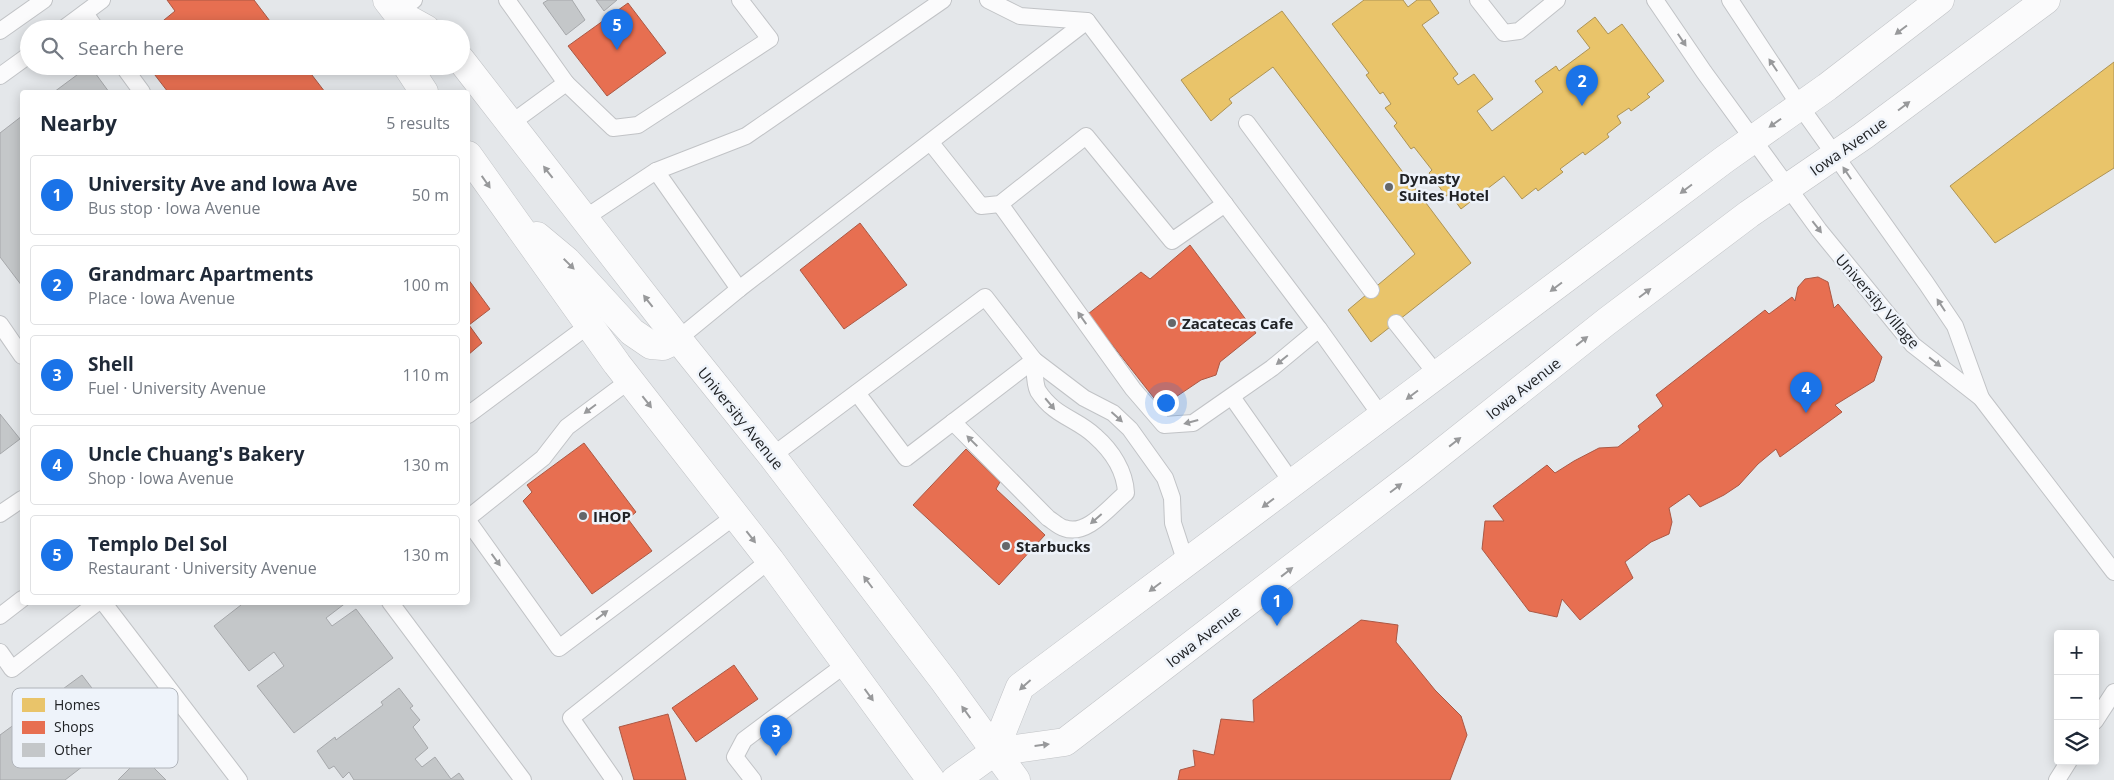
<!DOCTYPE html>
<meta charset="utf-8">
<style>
:root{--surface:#fff;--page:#f6f6f7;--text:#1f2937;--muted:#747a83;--line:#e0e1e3;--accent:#1a73e8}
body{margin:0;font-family:"Open Sans",sans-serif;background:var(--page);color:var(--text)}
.controls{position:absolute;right:15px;bottom:15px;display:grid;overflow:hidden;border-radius:5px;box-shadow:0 2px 12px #0003}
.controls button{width:45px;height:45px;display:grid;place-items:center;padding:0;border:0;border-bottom:1px solid var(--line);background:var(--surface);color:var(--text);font:25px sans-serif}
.you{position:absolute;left:1165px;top:402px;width:18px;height:18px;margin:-12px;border:4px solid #fff;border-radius:50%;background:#1a73e8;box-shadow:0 0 0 8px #1a73e833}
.badge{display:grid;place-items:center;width:32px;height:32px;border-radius:50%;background:var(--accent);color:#fff;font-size:16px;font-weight:700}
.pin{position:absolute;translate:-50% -41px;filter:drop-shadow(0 1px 2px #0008)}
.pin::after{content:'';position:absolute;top:26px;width:18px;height:15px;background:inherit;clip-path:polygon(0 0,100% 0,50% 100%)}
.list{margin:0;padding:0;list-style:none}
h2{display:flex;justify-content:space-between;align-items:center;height:65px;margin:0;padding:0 20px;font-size:21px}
h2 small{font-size:16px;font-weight:400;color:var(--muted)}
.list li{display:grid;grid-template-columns:32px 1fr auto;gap:15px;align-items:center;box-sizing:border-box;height:80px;margin:0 10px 10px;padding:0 10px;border:1px solid var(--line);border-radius:5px}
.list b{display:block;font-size:19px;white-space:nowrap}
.list p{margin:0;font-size:16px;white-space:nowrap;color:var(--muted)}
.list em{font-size:16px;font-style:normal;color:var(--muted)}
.icon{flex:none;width:28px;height:28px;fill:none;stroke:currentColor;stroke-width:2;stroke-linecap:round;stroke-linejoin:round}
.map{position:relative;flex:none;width:2114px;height:780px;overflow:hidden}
.search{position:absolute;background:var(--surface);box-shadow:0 2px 12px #0003;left:20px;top:20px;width:450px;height:55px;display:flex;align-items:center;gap:12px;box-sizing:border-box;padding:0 18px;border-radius:28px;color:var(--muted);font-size:19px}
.panel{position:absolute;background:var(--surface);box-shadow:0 2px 12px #0003;left:20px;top:90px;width:450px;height:515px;border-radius:5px}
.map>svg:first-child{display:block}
.homes{fill:#e9c46a;stroke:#ad9355}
.shops{fill:#e76f51;stroke:#ab5844}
.building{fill:#c4c7c9;stroke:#a6a8ab}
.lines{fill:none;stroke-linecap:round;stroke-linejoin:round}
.service-casing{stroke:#c1c3c6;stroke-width:18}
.primary-casing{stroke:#c1c3c6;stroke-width:29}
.service{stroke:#fbfbfc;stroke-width:16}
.primary{stroke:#fbfbfc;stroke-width:28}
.oneway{fill:#98999b}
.poi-dot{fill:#65676a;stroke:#eef3fa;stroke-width:2}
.labels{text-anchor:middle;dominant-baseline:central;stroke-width:5;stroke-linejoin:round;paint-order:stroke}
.street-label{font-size:15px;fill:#202225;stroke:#eef3fa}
.poi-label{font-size:15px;font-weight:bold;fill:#202225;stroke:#eef3fa;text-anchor:start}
.key{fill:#eef3fa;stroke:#b0b4ba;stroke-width:1}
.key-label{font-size:14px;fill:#202225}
</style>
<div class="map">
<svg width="2114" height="780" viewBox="0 0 2114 780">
<rect width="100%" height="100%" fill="#e4e7ea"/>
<g class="homes">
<path d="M1364,0H1403L1408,7L1417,0H1430L1439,13L1422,25L1458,74L1453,78L1458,85L1474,74L1493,99L1477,111L1492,131L1543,92L1535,81L1556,66L1559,71L1590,48L1577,31L1595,17L1608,34L1622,24L1664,81L1647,94L1650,97L1631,111L1629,108L1617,116L1621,123L1607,134L1609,137L1585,155L1583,152L1560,169L1563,172L1538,191L1536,188L1522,199L1504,176L1461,209L1450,194L1446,196L1429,173L1432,170L1414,147L1411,149L1394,126L1397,123L1385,108L1391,104L1383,92L1380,94L1366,75L1369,73L1332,24Z"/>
<path d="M1282,11L1471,263L1371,342L1348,310L1415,254L1273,67L1229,99L1232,103L1211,121L1181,80Z"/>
<path d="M2114,62V168L1995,243L1950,186Z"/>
</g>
<g class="shops">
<path d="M167,0H254L276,29H153L175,11Z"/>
<path d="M628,3L666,53L607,96L568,46Z"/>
<path d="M148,66H305L325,92H168Z"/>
<path d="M860,223L907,285L844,329L800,270Z"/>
<path d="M1190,245L1256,333L1220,362L1216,375L1201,380L1161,407L1088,314L1141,272L1150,279Z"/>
<path d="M1818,277L1828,282L1834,308L1838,304L1882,357L1874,381L1835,405L1842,412L1780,457L1776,449L1758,464L1739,485L1724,495L1700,507L1689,494L1669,508L1672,522L1669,534L1651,542L1625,562L1633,578L1580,620L1562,599L1557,617L1529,611L1482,549L1485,521H1504L1493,506L1547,465L1555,473L1574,461L1599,448L1618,447L1640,430L1638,426L1663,406L1656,395L1765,310L1769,314L1792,297L1795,301L1798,287L1805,279Z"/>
<path d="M468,279L490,309L469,325L482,343L468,355Z"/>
<path d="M584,443L636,512L628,519L652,551L592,594L523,501L532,492L527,485Z"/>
<path d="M966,449L1000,482L996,489L1045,535L999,585L913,505Z"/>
<path d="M1361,620L1398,625L1396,642L1435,690L1461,716L1467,735L1450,780H1178L1180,770L1195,766L1193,750L1214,755L1221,719L1254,722L1253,700Z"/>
<path d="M734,665L758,699L696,742L672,708Z"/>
<path d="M668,714L686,780H634L619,727Z"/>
</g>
<g class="building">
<path d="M548,0H572L585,20L566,35L543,3Z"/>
<path d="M596,0H617L604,11Z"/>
<path d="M90,66L109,92H54L89,66Z"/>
<path d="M22,116V286L0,257V133Z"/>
<path d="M0,414L20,439L0,454Z"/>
<path d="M239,602H347L326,618L332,626L356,609L393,658L294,733L257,686L284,666L274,652L249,671L214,626L241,605Z"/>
<path d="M82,675L126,733L65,780H0V735Z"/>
<path d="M399,688L413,706L410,708L420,720L413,727L428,748L415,759L422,767L435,757L451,779L459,773L464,780H354L349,772L343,778L334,766L329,769L317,751L335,737L336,740L383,705L381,702Z"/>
<path d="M142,756L166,780H118Z"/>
</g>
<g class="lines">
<defs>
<g id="service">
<path d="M507,0L566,83"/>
<path d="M988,0L1020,16L1087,21"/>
<path d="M1478,0L1504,33L1519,31L1557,0"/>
<path d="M1655,0L1704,72L1819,230L1913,345L1981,398L2114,572"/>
<path d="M1730,0L1800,106L1926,283L1955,326L1981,398"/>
<path d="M85,13L96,29"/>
<path d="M397,13L414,0"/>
<path d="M63,29L102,0"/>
<path d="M0,31L44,0"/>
<path d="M123,66L142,92"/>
<path d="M0,76L29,55"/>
<path d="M1247,123L1371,290"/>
<path d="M510,124L566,83L613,128L638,125L770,39L740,0"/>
<path d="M931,143L981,206L1000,204L1086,136L1172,241L1225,204"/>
<path d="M1000,204L1133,389L1164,425L1193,423L1272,368L1319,329"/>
<path d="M585,218L656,171"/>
<path d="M739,289L656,171L746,136L943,0"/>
<path d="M1396,323L1438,376"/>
<path d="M0,324L22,356"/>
<path d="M678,339L739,289L1087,21L1319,329L1382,417"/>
<path d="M857,393L906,458L1034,360"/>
<path d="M1232,397L1293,484"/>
<path d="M468,415L589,325"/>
<path d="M953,422L1048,518C1053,521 1059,527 1064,528C1087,537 1110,506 1126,493C1125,471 1112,451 1095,436C1076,418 1055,417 1038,391C1034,383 1035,369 1034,360"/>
<path d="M772,456L985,297L1034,360L1084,398L1113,413L1130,429L1165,478L1172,498L1173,523L1186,563"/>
<path d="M0,514L22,499"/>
<path d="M468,518L543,458L567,427L630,380"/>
<path d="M468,521L559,648L735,516"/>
<path d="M103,602L239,780"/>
<path d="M390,602L523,780"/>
<path d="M0,616L22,599"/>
<path d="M0,652L12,669L98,602"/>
<path d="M2095,721L2114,692"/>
<path d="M614,780L571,718L770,560"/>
<path d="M753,780L735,757L744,740L846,664"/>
<path d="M2057,780L2069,761"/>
</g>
<g id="primary">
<path d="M387,0L397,13L426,29"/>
<path d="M461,60L678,339L772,456L944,681L1016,780"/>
<path d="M407,66L424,92"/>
<path d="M468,155L617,364L770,560L931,780"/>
<path d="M537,236L567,261L632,332L651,345L663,346L678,339"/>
<path d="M994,752L1020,687L1725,159L1827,87L1940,0"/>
<path d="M955,780L994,752L1065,742L1417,472L1606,322L1749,214L1863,136L2046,0"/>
</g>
</defs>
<use href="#service" class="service-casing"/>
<use href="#primary" class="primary-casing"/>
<use href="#service" class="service"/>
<use href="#primary" class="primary"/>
</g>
<defs><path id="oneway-solid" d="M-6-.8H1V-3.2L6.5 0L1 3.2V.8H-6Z" transform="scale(1.25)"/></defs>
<g class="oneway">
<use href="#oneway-solid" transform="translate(1901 30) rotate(143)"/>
<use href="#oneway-solid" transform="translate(1682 40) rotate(56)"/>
<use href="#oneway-solid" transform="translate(1773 65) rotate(-124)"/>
<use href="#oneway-solid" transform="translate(1904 106) rotate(-37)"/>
<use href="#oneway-solid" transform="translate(1775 123) rotate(145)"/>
<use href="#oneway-solid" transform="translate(548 172) rotate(-128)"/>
<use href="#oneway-solid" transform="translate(1847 173) rotate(-124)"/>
<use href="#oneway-solid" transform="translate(486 182) rotate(55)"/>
<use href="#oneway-solid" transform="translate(1686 189) rotate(143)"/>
<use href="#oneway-solid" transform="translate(1817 227) rotate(52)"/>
<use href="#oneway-solid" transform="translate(569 264) rotate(45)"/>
<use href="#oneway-solid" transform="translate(1556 287) rotate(143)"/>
<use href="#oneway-solid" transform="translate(1645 293) rotate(-37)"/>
<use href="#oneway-solid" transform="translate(648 301) rotate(-128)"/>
<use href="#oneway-solid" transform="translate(1941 305) rotate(-123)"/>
<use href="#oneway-solid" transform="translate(1082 318) rotate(-125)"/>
<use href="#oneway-solid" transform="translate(1582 341) rotate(-38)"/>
<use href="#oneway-solid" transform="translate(1282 360) rotate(141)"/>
<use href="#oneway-solid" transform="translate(1935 362) rotate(38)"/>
<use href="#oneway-solid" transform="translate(1412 395) rotate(143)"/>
<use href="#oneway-solid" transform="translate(647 402) rotate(52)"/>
<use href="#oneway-solid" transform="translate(1050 404) rotate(50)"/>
<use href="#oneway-solid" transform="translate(590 409) rotate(143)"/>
<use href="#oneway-solid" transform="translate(1117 417) rotate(42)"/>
<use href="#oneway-solid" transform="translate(1191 422) rotate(165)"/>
<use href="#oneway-solid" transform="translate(972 441) rotate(-135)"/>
<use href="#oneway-solid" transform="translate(1455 442) rotate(-38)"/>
<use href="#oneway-solid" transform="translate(1396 488) rotate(-37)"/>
<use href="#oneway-solid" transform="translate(1268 503) rotate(143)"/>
<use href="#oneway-solid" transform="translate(1096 519) rotate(139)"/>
<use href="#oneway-solid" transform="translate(751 537) rotate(52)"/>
<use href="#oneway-solid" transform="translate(496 560) rotate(54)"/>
<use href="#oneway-solid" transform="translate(1287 572) rotate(-38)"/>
<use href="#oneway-solid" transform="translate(868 582) rotate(-127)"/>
<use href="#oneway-solid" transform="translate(1155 587) rotate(143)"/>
<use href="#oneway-solid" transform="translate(602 615) rotate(-37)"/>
<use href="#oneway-solid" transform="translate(1025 685) rotate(138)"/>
<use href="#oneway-solid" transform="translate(869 695) rotate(54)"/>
<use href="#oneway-solid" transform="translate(966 712) rotate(-126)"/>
<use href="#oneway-solid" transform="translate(1042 745) rotate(-7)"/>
</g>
<g class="poi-dot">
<circle cx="1389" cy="187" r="5"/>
<circle cx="1172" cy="323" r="5"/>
<circle cx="583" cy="516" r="5"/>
<circle cx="1006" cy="546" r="5"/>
</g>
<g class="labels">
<g class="street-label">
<text transform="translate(1848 146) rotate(-35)">Iowa Avenue</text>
<text transform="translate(1878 301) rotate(49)">University Village</text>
<text transform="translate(1523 388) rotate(-38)">Iowa Avenue</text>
<text transform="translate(741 418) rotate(51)">University Avenue</text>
<text transform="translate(1203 636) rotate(-38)">Iowa Avenue</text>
</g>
<g class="poi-label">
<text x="1399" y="178">Dynasty<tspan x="1399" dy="17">Suites Hotel</tspan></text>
<text x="1182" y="323">Zacatecas Cafe</text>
<text x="593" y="516">IHOP</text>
<text x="1016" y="546">Starbucks</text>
</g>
</g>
<rect x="12" y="688" width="166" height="80" rx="8" class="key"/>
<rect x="22" y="698" width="23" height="14" fill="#e9c46a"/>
<rect x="22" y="721" width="23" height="13" fill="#e76f51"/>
<rect x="22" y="743" width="23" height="14" fill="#c4c7c9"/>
<g class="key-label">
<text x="54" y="710">Homes</text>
<text x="54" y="732">Shops</text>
<text x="54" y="755">Other</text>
</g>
</svg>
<div class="controls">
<button>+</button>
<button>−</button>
<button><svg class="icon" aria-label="layers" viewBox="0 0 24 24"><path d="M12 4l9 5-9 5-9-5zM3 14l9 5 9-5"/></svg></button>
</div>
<div class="you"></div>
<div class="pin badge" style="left:1277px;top:626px">1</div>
<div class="pin badge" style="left:1582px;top:106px">2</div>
<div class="pin badge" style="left:776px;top:756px">3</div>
<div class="pin badge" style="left:1806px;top:413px">4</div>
<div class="pin badge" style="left:617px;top:50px">5</div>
<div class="search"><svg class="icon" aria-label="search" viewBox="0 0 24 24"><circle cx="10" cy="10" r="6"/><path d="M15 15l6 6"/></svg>Search here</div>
<section class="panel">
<h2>Nearby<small>5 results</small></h2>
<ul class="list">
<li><span class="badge">1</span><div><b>University Ave and Iowa Ave</b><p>Bus stop · Iowa Avenue</p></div><em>50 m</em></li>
<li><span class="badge">2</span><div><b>Grandmarc Apartments</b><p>Place · Iowa Avenue</p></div><em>100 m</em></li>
<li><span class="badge">3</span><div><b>Shell</b><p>Fuel · University Avenue</p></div><em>110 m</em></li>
<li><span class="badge">4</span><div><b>Uncle Chuang's Bakery</b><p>Shop · Iowa Avenue</p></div><em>130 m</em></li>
<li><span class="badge">5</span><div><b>Templo Del Sol</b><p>Restaurant · University Avenue</p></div><em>130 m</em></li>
</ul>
</section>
</div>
